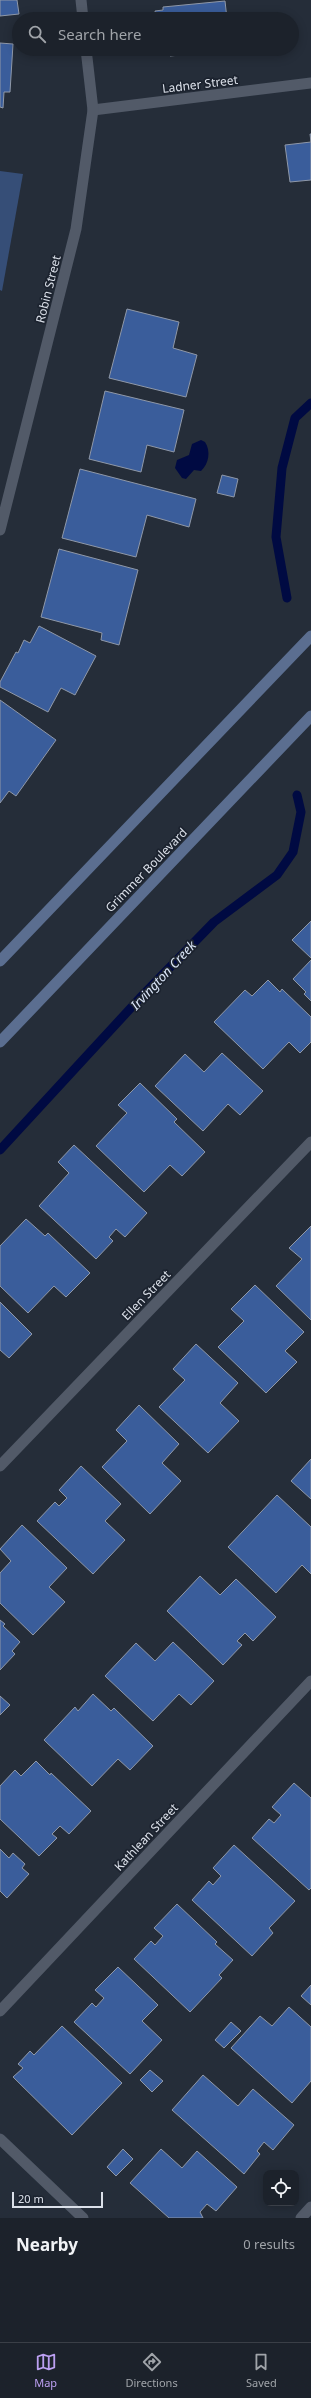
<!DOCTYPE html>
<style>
:root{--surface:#1c222b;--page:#292f37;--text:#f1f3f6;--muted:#a0a4a9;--line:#3a3f47;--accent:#bca0f2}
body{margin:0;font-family:"Noto Sans",sans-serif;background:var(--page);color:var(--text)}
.controls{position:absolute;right:12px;bottom:12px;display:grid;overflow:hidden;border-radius:8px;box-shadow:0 2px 10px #0003}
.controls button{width:36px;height:36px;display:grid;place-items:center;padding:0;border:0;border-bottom:1px solid var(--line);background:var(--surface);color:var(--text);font:20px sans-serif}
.scale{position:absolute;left:12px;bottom:10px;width:91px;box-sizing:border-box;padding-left:4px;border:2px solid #dbe0e9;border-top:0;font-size:11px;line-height:14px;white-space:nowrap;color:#dbe0e9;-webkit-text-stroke:3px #1c232f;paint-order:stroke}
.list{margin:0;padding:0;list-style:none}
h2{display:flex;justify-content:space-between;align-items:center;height:52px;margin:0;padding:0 16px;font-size:17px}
h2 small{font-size:13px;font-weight:400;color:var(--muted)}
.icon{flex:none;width:22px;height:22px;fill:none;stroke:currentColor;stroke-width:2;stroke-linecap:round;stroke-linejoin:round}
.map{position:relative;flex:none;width:311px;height:2218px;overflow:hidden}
.search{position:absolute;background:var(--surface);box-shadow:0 2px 10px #0003;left:12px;right:12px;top:12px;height:44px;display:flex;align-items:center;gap:10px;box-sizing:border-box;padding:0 14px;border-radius:22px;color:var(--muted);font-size:15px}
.sheet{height:124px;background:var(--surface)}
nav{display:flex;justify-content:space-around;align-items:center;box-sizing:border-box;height:56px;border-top:1px solid var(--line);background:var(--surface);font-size:11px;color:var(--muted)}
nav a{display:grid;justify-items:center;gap:2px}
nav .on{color:var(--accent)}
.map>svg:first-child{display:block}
.green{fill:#364e77}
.water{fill:#000a42}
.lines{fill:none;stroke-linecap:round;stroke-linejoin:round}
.stream{stroke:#000a42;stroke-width:9}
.building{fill:#3a5d9b;stroke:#8f98a8}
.minor{stroke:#525a68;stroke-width:11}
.secondary{stroke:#5b6e90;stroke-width:11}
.labels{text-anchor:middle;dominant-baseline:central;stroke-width:3.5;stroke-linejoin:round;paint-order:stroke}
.street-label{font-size:12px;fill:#dbe0e9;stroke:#1c232f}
.water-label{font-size:13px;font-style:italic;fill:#dae5f7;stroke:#1c232f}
</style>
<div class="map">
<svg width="311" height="2218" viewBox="0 0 311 2218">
<rect width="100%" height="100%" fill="#252d39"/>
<path class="green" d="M0,171L23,174L2,291L0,290Z"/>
<path class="water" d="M201,440L205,442C211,451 209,464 201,471L194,470L186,479L182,478L175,468L177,460L189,455L192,444Z"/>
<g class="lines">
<g class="stream">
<path d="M287,598L276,537L282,468L295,418L311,403"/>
<path d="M0,1150L140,998L214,922L277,875L293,852L301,812L297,795"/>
</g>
</g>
<g class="building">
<path d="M0,0H17L19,14L0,16Z"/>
<path d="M225,1L227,19H156L155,11L163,10V7Z"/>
<path d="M0,43L13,44L10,92H4L3,108L0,107Z"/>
<path d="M169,49H230V50L170,56Z"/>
<path d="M310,134H311V180L290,182L285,145L311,142Z"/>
<path d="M127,309L179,322L173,348L197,355L186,397L109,378Z"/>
<path d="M105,391L184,410L174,452L147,445L141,472L89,459Z"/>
<path d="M80,469L196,499L189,527L147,515L136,557L62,538Z"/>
<path d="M222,475L238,479L234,497L217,493Z"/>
<path d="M59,549L138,570L119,645L101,640L102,633L41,617Z"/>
<path d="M39,626L96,656L75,695L61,688L48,712L0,687V682L16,652L18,653L24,640L30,643Z"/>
<path d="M0,700L56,740L16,796L9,791L0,803Z"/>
<path d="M311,921V958L292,940Z"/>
<path d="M311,960V1001L304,994L306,992L293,979Z"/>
<path d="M268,980L280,992L282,989L311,1017V1042L300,1053L289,1042L263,1069L214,1022L245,990L252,996Z"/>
<path d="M222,1053L263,1091L240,1115L228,1104L203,1131L155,1086L185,1054L204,1072Z"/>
<path d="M140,1083L177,1119L174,1122L205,1152L182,1176L170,1165L144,1192L96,1146L127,1113L118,1105Z"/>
<path d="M74,1145L147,1213L125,1237L116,1229L109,1237L113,1241L96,1259L39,1206L69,1173L58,1162Z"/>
<path d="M26,1219L45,1236L48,1233L90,1273L66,1297L54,1286L28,1313L0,1286V1246Z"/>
<path d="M311,1226V1320L276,1286L302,1259L289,1248Z"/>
<path d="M255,1285L304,1332L285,1351L297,1362L266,1393L218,1347L244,1321L231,1309Z"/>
<path d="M0,1302L32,1334L9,1358L0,1350Z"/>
<path d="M196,1344L238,1383L220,1403L239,1421L208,1453L159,1407L185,1380L173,1369Z"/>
<path d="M139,1405L179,1444L162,1463L181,1481L150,1514L102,1467L127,1441L116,1430Z"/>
<path d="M311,1459V1499L291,1481Z"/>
<path d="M81,1466L121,1504L105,1521L125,1540L93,1574L37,1521L55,1502L59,1506L67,1498L59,1490Z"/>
<path d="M277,1495L311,1527V1574L302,1565L276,1593L228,1547Z"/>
<path d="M22,1525L67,1568L49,1587L65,1602L33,1635L0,1603V1573L11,1561L0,1549Z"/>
<path d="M200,1576L220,1595L236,1579L276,1617L253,1641L245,1633L237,1641L242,1645L223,1665L167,1611Z"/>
<path d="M0,1620L5,1624L3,1626L20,1642L12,1651L15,1654L0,1670Z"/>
<path d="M173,1642L214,1681L191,1705L179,1694L153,1721L105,1676L136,1643L155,1661Z"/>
<path d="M93,1694L111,1711L114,1708L153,1746L130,1770L118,1759L92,1786L44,1740L75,1707L78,1711Z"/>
<path d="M0,1696L10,1705L0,1715Z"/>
<path d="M36,1761L50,1775L51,1773L91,1811L69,1834L60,1826L52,1834L57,1838L39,1856L0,1819V1786L15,1770L21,1776Z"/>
<path d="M294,1783L311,1798V1888L309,1890L252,1838L269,1819L274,1823L281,1815L272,1807Z"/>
<path d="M234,1845L295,1901L269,1928L273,1933L252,1956L192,1900L209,1881L213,1885L221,1876L213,1868Z"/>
<path d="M0,1849L9,1858L13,1853L25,1864L22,1868L29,1874L7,1898L0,1891Z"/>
<path d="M177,1904L217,1942L215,1944L233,1960L219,1975L222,1978L190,2012L134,1959L151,1941L155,1945L163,1936L154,1928Z"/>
<path d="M118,1967L158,2005L142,2021L162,2040L130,2074L74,2022L92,2003L96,2007L104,1998L95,1990Z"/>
<path d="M311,1985V2005L301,1996Z"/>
<path d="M289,2007L311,2027V2081L292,2103L231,2048L260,2016L272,2026Z"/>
<path d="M231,2022L241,2031L224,2048L215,2040Z"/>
<path d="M62,2026L122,2083L72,2135L13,2077L23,2068L18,2064L30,2051L34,2055Z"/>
<path d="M150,2070L163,2081L152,2092L140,2080Z"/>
<path d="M203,2075L238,2106L253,2089L294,2125L273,2150L264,2142L257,2151L260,2154L244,2174L172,2110Z"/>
<path d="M123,2149L133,2159L116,2176L107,2167Z"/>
<path d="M161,2149L182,2168L197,2151L237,2187L216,2211L207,2204L200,2212L203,2218H169L130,2183Z"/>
</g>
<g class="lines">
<g class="minor">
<path d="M81,0L83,19"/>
<path d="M93,110L311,83"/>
<path d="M0,530L76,229L93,110L86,49"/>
<path d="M0,1466L311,1142"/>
<path d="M0,2011L311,1681"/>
<path d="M0,2139L83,2218"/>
<path d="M301,2218L311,2207"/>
</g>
<g class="secondary">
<path d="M0,961L311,636"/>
<path d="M0,1042L311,716"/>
</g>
</g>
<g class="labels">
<g class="street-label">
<text transform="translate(200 84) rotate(-7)">Ladner Street</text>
<text transform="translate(48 289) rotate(-76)">Robin Street</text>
<text transform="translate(146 870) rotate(-46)">Grimmer Boulevard</text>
<text transform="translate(146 1295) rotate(-46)">Ellen Street</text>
<text transform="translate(146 1837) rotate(-47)">Kathlean Street</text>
</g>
<g class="water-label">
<text transform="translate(163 975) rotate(-47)">Irvington Creek</text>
</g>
</g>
</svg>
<div class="controls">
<button><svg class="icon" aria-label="locate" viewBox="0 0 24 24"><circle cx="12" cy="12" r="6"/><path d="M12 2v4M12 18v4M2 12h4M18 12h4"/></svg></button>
</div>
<div class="scale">20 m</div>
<div class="search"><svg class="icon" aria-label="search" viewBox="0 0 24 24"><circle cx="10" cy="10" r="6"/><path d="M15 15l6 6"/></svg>Search here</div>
</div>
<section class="sheet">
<h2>Nearby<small>0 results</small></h2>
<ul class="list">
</ul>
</section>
<nav>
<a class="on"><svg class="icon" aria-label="map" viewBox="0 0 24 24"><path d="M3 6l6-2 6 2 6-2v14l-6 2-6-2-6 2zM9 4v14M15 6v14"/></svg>Map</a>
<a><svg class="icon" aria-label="directions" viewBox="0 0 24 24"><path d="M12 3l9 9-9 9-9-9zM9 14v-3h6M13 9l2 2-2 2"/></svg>Directions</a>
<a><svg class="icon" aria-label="saved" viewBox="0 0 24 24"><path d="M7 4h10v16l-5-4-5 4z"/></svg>Saved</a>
</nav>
